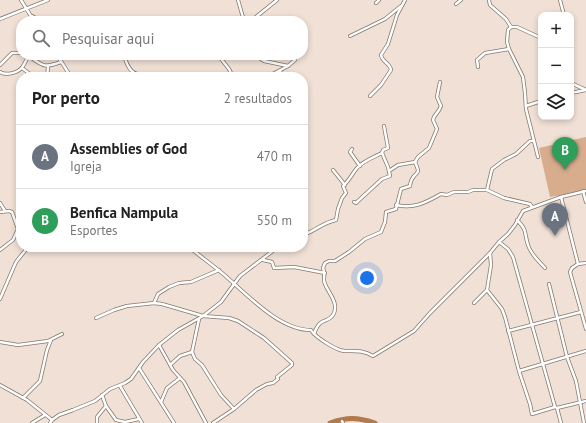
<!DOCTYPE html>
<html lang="pt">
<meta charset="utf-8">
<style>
:root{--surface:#fff;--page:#f2f2f2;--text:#222;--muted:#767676;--line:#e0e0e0;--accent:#3960d1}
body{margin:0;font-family:"PT Sans",sans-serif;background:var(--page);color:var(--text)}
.controls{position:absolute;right:12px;top:12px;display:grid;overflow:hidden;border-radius:8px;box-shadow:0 2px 6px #0003}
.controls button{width:36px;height:36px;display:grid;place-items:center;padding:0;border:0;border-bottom:1px solid var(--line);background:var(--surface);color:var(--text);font:20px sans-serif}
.you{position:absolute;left:367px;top:278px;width:14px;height:14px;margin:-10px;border:3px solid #fff;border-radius:50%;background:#1a73e8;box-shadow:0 0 0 6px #1a73e833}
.badge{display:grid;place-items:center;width:26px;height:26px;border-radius:50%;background:var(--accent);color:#fff;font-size:13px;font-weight:700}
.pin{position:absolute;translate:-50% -33px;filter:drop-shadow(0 1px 2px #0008)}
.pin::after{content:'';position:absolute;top:21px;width:14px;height:12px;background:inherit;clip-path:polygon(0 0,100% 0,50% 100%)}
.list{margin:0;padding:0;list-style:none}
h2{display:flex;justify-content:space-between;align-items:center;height:52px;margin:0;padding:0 16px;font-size:17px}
h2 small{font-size:13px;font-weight:400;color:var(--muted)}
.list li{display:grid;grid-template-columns:26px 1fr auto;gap:12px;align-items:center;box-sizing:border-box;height:64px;padding:0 16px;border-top:1px solid var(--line)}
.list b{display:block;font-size:15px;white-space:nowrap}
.list p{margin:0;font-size:13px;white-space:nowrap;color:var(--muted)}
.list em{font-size:13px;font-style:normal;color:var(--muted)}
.icon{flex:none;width:22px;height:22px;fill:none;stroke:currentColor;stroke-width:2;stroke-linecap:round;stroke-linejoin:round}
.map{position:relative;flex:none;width:586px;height:423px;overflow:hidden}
.search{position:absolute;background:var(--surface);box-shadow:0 2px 6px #0003;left:16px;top:16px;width:292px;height:44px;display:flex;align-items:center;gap:10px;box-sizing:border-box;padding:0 14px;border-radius:16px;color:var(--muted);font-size:15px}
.panel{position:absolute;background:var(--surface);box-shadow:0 2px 6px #0003;left:16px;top:72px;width:292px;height:180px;border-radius:16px}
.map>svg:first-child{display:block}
.green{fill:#d7ad8d}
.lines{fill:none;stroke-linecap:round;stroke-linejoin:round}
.river{stroke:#b07a4d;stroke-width:5}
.minor-casing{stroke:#85786d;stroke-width:4}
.minor{stroke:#fff;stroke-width:2.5}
</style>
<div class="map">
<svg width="586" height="423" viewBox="0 0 586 423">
<rect width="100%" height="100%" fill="#f0e0d5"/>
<path class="green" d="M586,137V191L550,197L539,148Z"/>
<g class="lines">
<path class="river" d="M330,423C347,417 357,417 375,423"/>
<defs>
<g id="minor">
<path d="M21,0L34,21"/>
<path d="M238,0L244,21"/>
<path d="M489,0L490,5L506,19L511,27H517L541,38"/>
<path d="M560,0L564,15"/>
<path d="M376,3L379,0"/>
<path d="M456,4L461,0"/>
<path d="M32,16L41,21"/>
<path d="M0,19L48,0"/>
<path d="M251,21L277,0"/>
<path d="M511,27L508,30L507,42L509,49L523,77L525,93L526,109L538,157"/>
<path d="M350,36L385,19L401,6"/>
<path d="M27,55C43,65 42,69 61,62"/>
<path d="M57,55L71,77"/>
<path d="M124,55C126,62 129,72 137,74C142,76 143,74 147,77"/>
<path d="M218,55L229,69L233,77"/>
<path d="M255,55L264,61L288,66"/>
<path d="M0,65L12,53H21"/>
<path d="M478,67L477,60L485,53L509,49"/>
<path d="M22,68L34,77"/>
<path d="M280,71L282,77"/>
<path d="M0,72C6,76 19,73 23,66C26,62 26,58 30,55"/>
<path d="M47,77L48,67"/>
<path d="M267,77L288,66L295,60"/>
<path d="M571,83L586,90"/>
<path d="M571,93L586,90"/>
<path d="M370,96L381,85L391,70C390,63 382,62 381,55L388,44L397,15L405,0"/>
<path d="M526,106L541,101"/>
<path d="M352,149L350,152L360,166"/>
<path d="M415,162L418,157L429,148L437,129L433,120L434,117L439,110L441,106L437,97L440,82"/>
<path d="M333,170L345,185"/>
<path d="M389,171L398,165L415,162"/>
<path d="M487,190L492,169L504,160L516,154L530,141H534"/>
<path d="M583,191L586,202"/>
<path d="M561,197L578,264"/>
<path d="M354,202L356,203L358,201L382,179L390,176L388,167L382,153"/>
<path d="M0,203L5,211"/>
<path d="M396,205C414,209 425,203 441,194L447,195L454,192H468L473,190H487L504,198L530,204L532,207"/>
<path d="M0,212L9,211L12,212L18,229L13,240L0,250"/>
<path d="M517,220C528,231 524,233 528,245C531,255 539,261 545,268"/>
<path d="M303,235C315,231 324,222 336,220L338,209L342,198L346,193L343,186C349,181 352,174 357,168C363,161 374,157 382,153L383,150L388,148L384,126"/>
<path d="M499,242L508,249L513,257L555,407L557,408L561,423"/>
<path d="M189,247C200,256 211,264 222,273C246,293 278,330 311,330C315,337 337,351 345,351C356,351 363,350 373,356L414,331L430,313L490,253L499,242L508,234L515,225L523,211L561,197L586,191"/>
<path d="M263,260L272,262L274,268L294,267L325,273"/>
<path d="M586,263L578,264L572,268L570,272L586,329"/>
<path d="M549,284L567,357L576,381L584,423"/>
<path d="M487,290L502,309L505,317L519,371L530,404L532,414L555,407"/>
<path d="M0,299L16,262L28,247"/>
<path d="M154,303L158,294L169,287L179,283L191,282L219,270"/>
<path d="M474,303L487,290L491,265L490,253"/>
<path d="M96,318L114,310L127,306L154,303L162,304L203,316L229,318L238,321L264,338L292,363V365L277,377L278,379L273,383L267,384L256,390L234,409L213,423"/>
<path d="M199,319L192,352L195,359L202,365L221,395L234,409"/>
<path d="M508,331L581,312"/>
<path d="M314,334C320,316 327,324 333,315C341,302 324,289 324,280C324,275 325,273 323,268L325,263L329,261H335L349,252L365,239L381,232L385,222L386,212L396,209L401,189L410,186C410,184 411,181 412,179C417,170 421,176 415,162"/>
<path d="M0,342L18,345L48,341L62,334"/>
<path d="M159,345L173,370L184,382L206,423"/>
<path d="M170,365L180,356L192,352"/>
<path d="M139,368L174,423"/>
<path d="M519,371L586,351"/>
<path d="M0,385L27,400L52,420"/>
<path d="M120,386L142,423"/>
<path d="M102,395L106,406L116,420L125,422L139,419"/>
<path d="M23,398L40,381L47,350L51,340"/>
<path d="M161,402L167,388L180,378"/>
<path d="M557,408L586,401"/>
<path d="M342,421L343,423"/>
<path d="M32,423L45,415"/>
<path d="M50,423L52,420L59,415L73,410L95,401L110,389L125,383L131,379L143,362L159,345L178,330L203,316L221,302L240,276L278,247"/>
<path d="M97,423V417L106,406"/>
</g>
</defs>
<use href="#minor" class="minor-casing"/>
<use href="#minor" class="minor"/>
</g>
</svg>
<div class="controls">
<button>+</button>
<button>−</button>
<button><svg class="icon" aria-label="layers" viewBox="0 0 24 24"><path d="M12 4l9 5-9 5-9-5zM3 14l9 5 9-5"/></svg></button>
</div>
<div class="you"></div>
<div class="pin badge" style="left:555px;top:236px;background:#6b7280">A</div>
<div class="pin badge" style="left:565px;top:170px;background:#2e9e5b">B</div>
<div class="search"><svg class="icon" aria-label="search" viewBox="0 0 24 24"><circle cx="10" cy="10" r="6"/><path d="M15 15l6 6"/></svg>Pesquisar aqui</div>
<section class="panel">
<h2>Por perto<small>2 resultados</small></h2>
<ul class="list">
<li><span class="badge" style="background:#6b7280">A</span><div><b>Assemblies of God</b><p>Igreja</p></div><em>470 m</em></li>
<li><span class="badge" style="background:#2e9e5b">B</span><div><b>Benfica Nampula</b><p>Esportes</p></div><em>550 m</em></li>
</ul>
</section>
</div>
